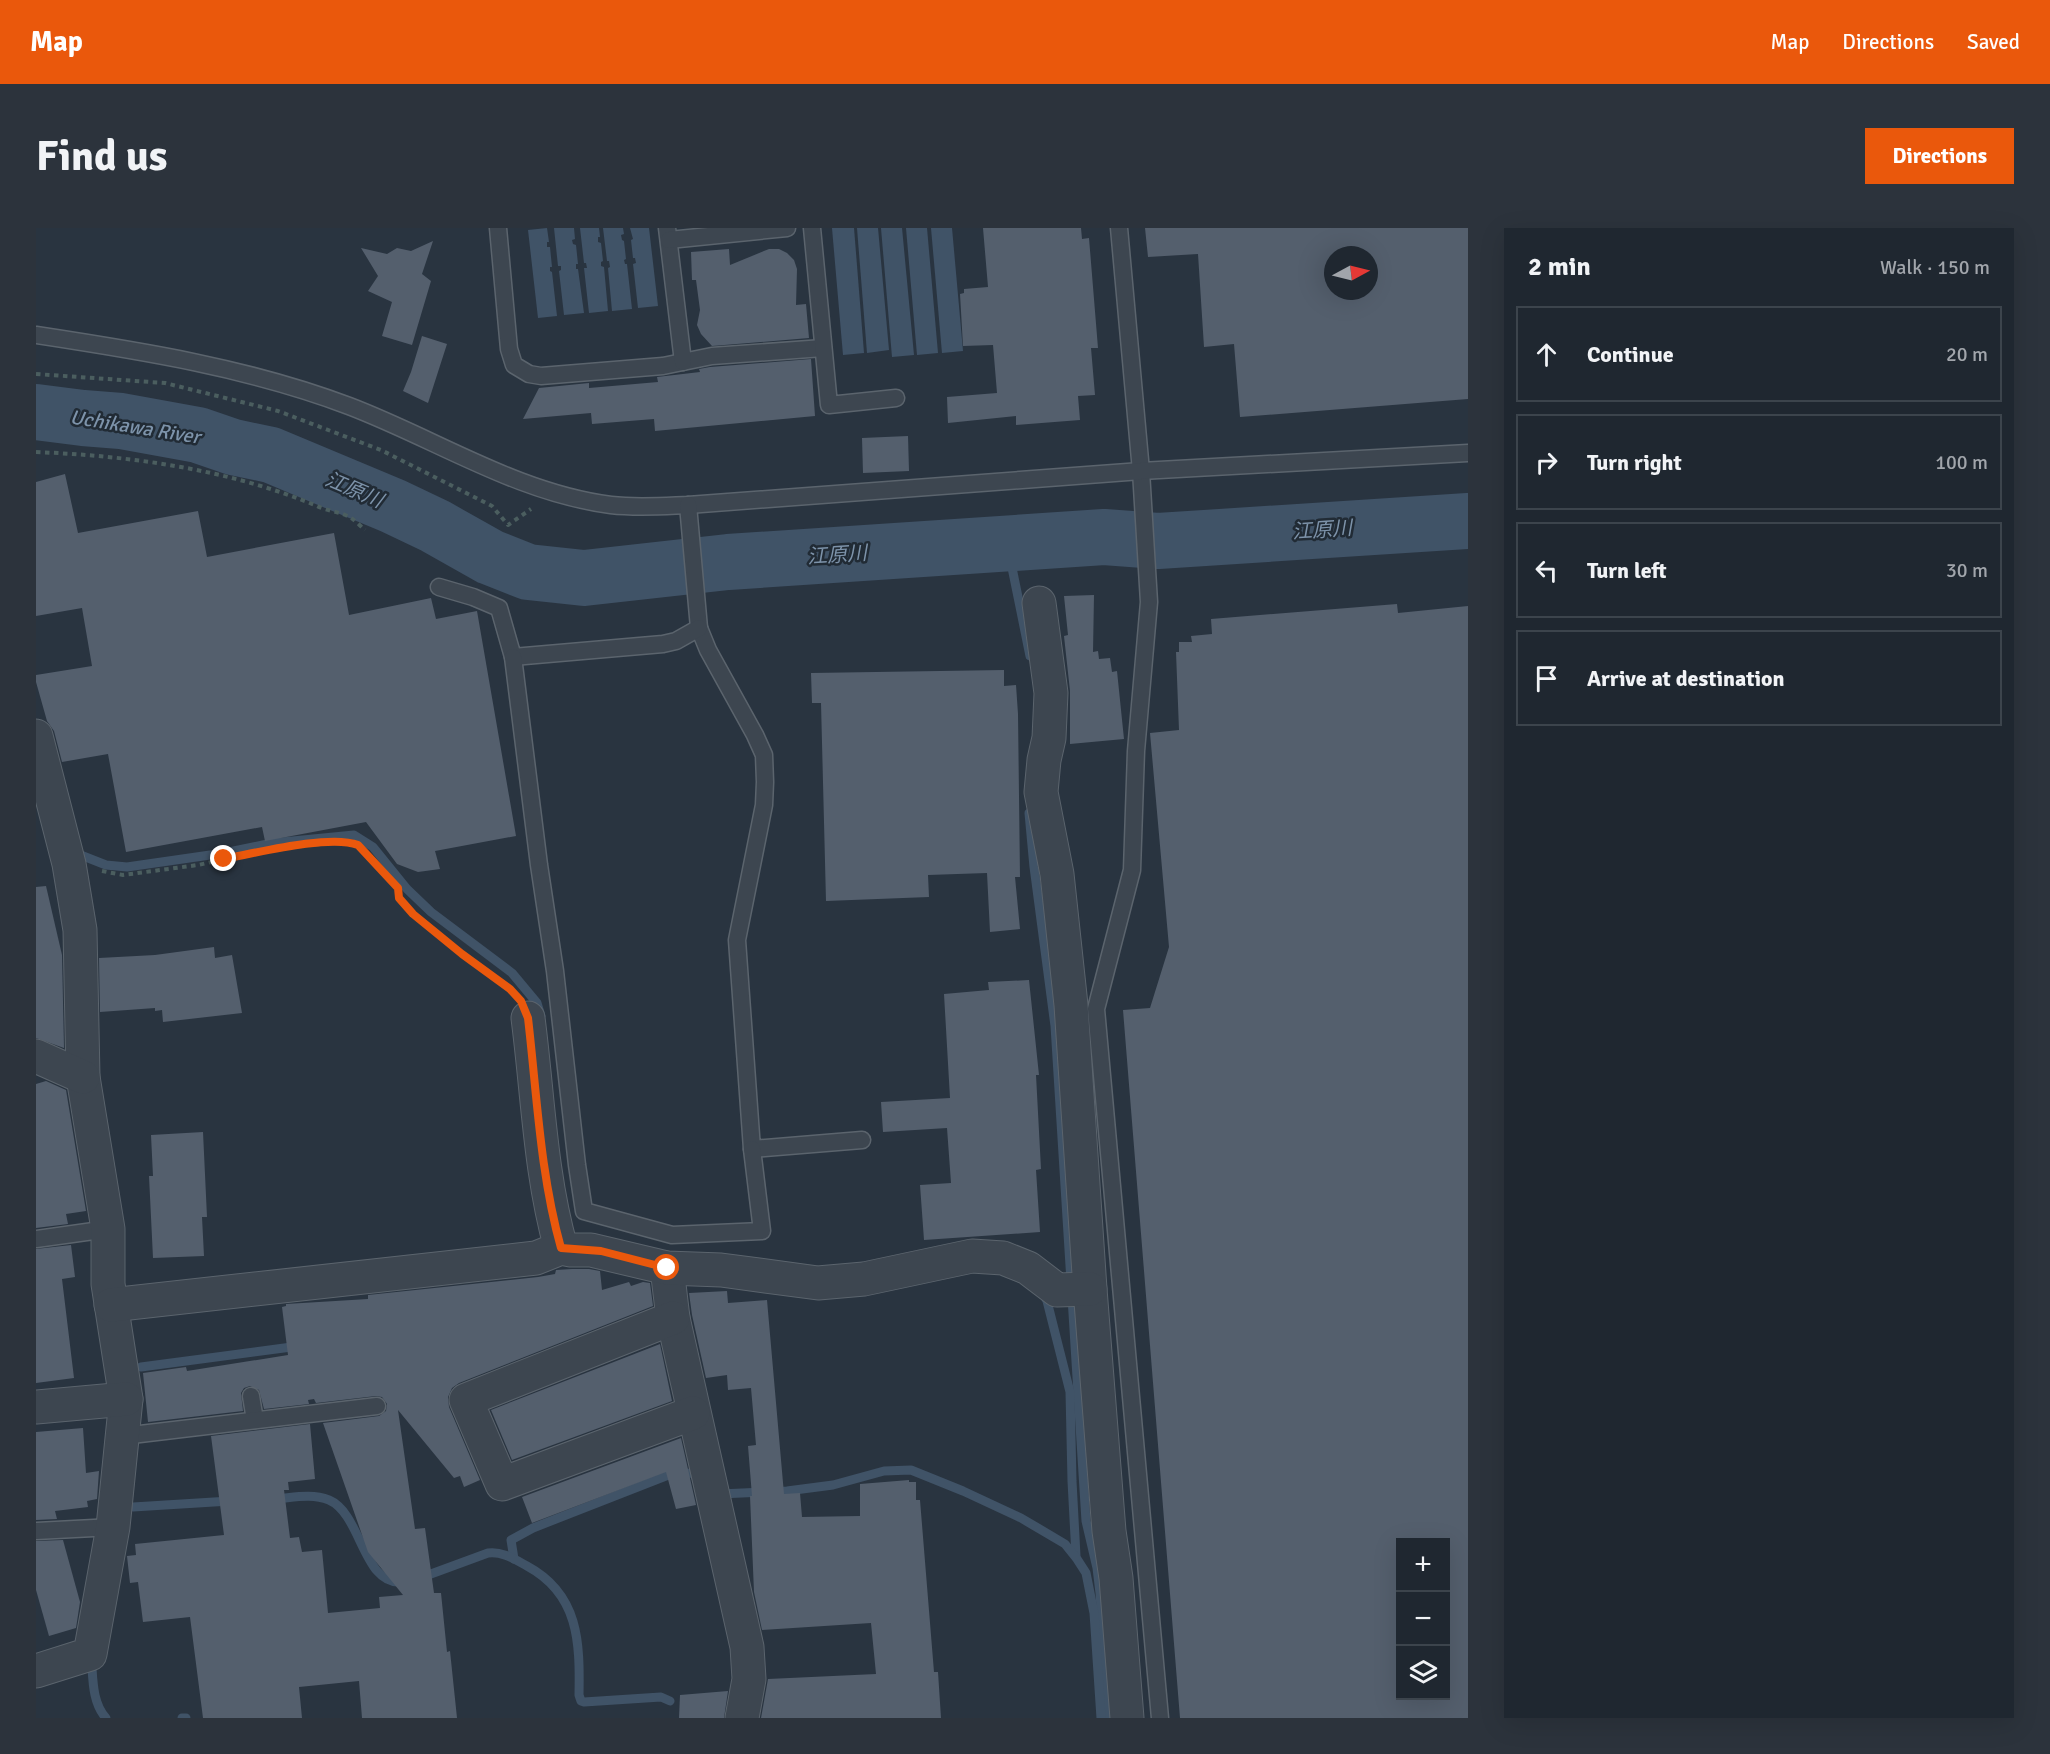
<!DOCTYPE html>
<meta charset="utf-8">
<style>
:root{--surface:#1f2730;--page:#2c333c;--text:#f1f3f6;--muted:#a1a5ab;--line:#3c444c;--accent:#ea580c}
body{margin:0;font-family:Signika,"Noto Sans JP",sans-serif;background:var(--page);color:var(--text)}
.controls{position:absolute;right:18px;bottom:18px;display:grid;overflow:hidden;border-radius:0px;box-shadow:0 6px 24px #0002}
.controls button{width:54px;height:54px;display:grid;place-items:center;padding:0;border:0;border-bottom:2px solid var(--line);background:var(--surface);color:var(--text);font:30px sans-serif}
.compass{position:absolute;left:1288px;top:18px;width:54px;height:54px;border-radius:50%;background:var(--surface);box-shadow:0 6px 24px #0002;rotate:83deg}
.stop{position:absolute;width:18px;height:18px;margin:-14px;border:4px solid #ea580c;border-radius:50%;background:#fff}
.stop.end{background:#ea580c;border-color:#fff;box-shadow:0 2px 6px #0008}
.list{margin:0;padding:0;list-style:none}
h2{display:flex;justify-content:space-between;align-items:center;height:78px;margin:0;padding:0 24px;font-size:26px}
h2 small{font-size:20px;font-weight:400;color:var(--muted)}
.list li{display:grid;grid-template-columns:39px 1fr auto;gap:18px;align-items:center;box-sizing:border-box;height:96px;margin:0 12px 12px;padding:0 12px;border:2px solid var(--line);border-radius:0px}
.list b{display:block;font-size:22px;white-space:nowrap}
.list em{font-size:20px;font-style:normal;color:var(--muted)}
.icon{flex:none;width:33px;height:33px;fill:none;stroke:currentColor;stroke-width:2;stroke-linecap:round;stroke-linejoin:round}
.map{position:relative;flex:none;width:1432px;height:1490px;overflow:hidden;border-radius:0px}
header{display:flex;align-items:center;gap:36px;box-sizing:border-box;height:84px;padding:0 30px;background:var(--accent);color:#fff}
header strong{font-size:28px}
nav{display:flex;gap:33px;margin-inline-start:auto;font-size:21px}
.intro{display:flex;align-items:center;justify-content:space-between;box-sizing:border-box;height:144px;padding:0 36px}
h1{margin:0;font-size:42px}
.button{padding:15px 27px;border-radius:0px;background:var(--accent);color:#fff;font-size:21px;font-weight:700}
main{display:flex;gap:36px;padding:0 36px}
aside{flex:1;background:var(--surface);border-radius:0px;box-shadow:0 6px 24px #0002}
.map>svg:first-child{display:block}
.water{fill:#405367}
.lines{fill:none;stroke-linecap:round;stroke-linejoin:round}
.stream{stroke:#405367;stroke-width:9}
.river{stroke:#405367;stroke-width:56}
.building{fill:#545f6d;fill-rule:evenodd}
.service-casing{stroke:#5b646d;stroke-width:19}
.minor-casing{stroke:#5b646d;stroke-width:35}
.path{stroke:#4b5e5f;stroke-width:4;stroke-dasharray:4.5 4.5;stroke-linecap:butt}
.service{stroke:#3d4650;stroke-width:16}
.minor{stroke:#3d4650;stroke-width:33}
.route{stroke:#ea580c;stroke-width:8}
.labels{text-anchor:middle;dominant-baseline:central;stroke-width:5;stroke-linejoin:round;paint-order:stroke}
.water-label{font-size:20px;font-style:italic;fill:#7d93aa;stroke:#212b35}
</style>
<header>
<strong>Map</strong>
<nav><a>Map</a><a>Directions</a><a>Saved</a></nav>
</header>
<div class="intro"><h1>Find us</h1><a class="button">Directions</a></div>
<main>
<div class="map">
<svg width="1432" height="1490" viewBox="0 0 1432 1490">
<rect width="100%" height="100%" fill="#293440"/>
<g class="water">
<path d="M511,0L513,14H511V19H514L516,39H514V43L516,44L521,88L502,90L492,2Z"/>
<path d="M518,0H538L539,11L536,12L537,16L540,17L542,36H540V41H542L548,85L528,87L523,43L525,42V38H522Z"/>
<path d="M544,0H563L564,9H562V14L565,15L567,33L565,34V38L568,39L572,83L553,85L548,40H551L550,35H548Z"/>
<path d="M567,0H587L588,6L585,7L586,12L588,13L590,31L588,32L589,36H591L596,81L576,83L572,40L574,39L573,33H571Z"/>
<path d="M594,0H613L622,78L602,80L597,36L600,35L599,30H597L595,12L597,11Z"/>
<path d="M796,0H818L828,125L807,127Z"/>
<path d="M821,0H842L853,122L831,125Z"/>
<path d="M845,0H866L878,127L856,129Z"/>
<path d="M870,0H891L902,125L881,127Z"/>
<path d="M895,0H916L927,123L906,125Z"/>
</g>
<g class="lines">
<g class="stream">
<path d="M971,315L994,428"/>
<path d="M993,585L998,639L1019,798L1050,1293L1061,1340L1064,1365L1072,1490"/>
<path d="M42,626L70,637L91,639L188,625L236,615L318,607L337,619L371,661L395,684L476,745L501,775L505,788"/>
<path d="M1007,1065L1011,1073L1034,1164L1036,1253L1040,1328"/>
<path d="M105,1139L263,1118"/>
<path d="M684,1266L751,1263L797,1257L848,1243L875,1242L927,1263L985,1290L1029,1316L1041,1331L1050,1345L1058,1385L1065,1490"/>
<path d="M238,1271C256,1270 275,1265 293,1272C326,1286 327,1359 367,1354"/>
<path d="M97,1279L194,1273"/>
<path d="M478,1331L475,1312L497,1300L635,1246L657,1245L662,1253"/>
<path d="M384,1350L452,1325C466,1323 478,1331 491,1338C543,1366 544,1414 543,1467L545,1473L548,1474L625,1469L634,1473"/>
<path d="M56,1440C57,1457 58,1477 70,1490"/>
<path d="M146,1490H150"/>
</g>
<path class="river" d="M0,184L47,190L85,193L162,207L197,219L235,227L357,278L399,298L454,329L492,344L548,350L692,334L1068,309L1122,313L1432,293"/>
</g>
<g class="building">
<path d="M947,0H1045L1046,11L1053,10L1062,120H1055L1059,167L1042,168L1044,192L980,197V188L912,195L911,169L961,165L957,117L927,118L924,66L928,65V61L952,59Z"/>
<path d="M1109,0H1432V171L1204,189L1198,116L1168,119L1162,26L1112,29ZM1297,27H1333V63H1297Z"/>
<path d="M397,13L386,46L395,53L376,117L346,108L356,74L332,63L342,48L325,20L351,26L361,20L375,23Z"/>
<path d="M693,21L694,37L733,21H743L751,25L758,32L761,41L760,77L770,76L773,110L676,118L665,106L661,97L664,82L660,52H656L655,24Z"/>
<path d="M386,108L411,116L392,175L367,163L375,144Z"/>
<path d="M775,131L779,188L619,203L618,191L556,196L555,185L487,191L503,160L553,155V160L622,154L621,149L664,144L663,141L674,139Z"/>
<path d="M872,208L873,243L827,245L826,210Z"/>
<path d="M29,246L42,305L162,283L171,329L298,305L313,387L395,370L400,391L441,383L480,608L399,623L404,641L382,644L361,636L330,594L229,613L226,599L90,624L72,526L26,534L18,503L11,493L0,454V447L56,438L46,380L0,388V254Z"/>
<path d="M1058,367L1057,424L1062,423L1063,431L1074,430L1076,444L1081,443L1088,511L1034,516V463L1028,408L1032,407L1028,368Z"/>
<path d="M1361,376L1362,385L1432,378V1490H1144L1087,782L1114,780L1133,719L1114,505L1143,502L1140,424H1143V414H1156L1155,408L1176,406L1175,391ZM1365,1314H1410V1467H1365Z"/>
<path d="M968,442V458L980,457L982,486L984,649H979L984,701L954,704L951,645L892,647L893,669L790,673L785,475H776L775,445Z"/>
<path d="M10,658L26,727L28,820L0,810V659Z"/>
<path d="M178,719L179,730L196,727L206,785L127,794L126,782L119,783V780L64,784L63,730L119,727Z"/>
<path d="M993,752L1003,847H1000L1005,941L1000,942L1004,1004L888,1012L884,957L915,955L911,900L847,904L845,874L914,870L908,766L953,762L952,754Z"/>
<path d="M10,853L30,862L50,983L30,986L32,996L0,1000V856Z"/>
<path d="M167,904L171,989H166L168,1028L117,1030L113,948H117L115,907Z"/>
<path d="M35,1017L39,1049L26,1051L38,1150L0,1155V1021Z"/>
<path d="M536,1041H553L564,1043L566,1062L593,1054L595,1058L607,1054L614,1055L617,1078L423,1155L416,1160L412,1169L413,1179L444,1252L428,1259L424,1248L418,1250L362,1182L379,1301L389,1300L398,1365H405L411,1424L414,1423L421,1490H326L323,1453L263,1459L266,1490H167L154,1389L107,1394L102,1354L94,1355L91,1328L100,1327L99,1316L188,1307L175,1208L274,1196L279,1251L252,1254L253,1262H248L254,1310L263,1309L266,1324L286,1322L292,1385L344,1380L343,1369L367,1367L332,1324L287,1195L343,1188L350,1183L351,1176L346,1169L340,1168L280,1175L278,1171L272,1172L273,1176L228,1181L223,1162L214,1158L208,1160L205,1165L207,1183L112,1194L107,1145L150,1139L151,1143L252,1127L246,1079L250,1078V1076L332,1071V1067L502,1049L519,1046L520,1042Z"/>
<path d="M691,1063L692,1075L731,1072L748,1266L764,1265L766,1289L824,1288V1256L873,1252V1254H880V1272H884L898,1444H902L905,1490H725L732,1451L840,1446L835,1395L726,1402L718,1364L714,1268H716L712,1218L720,1217L715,1160L692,1162L691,1147L670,1150L656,1087L653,1065Z"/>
<path d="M624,1116L636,1173L476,1232L455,1182Z"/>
<path d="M47,1200L50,1245L63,1243L61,1271L51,1273L52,1279L19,1283L21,1291L0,1292V1204Z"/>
<path d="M645,1210L660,1277L640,1281L630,1244L496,1295L486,1269Z"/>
<path d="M27,1312L44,1374L40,1400L13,1408L0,1362V1313Z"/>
<path d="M692,1463L688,1490H643L644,1467Z"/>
</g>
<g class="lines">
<defs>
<g id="service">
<path d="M462,0L473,121L478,137L493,146L505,148L627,138L676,128L787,120"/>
<path d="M631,0L647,134"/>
<path d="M776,0L793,177L860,170"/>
<path d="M1083,0L1105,243L1113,374L1100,523L1096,642L1060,781L1124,1490"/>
<path d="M633,12L751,0"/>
<path d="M0,107C105,123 213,140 313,178C400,211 481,265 575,277C601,280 627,278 652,277L1105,243L1432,225"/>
<path d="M652,277L663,400L672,422L719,507L728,527L729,554L728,577L701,712L716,921L826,912"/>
<path d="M403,359L437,369L463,380L477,429L627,416L640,413L663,400"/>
<path d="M477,429L503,637L519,743L541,937L548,983L636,1007L726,1003L716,921"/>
<path d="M0,1011L72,1001"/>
<path d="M215,1168L219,1192"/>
<path d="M87,1208L341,1178"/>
<path d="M0,1303L77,1299"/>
</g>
<g id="minor">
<path d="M1003,375L1015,465L1013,510L1008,532L1005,564L1021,646L1035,777L1054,1061L1073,1303L1080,1350L1091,1490"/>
<path d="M0,508L33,636L44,702L47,849L72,1001V1056L90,1171L77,1299L54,1426L0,1443"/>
<path d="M492,790C502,867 504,945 525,1020"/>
<path d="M0,828L47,849"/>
<path d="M631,1040L637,1090L711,1419L713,1451L706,1490"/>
<path d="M75,1077L500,1030L525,1020L535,1022H555L631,1040L685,1042L782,1055L828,1051L936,1028L967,1030L992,1040L1021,1062L1054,1061"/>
<path d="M637,1090L430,1172L466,1256L657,1185"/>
<path d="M0,1179L90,1171"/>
</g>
</defs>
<use href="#service" class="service-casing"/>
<use href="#minor" class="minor-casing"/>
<g class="path">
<path d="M0,146L129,155L242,183L345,222L456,278L472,297L495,281"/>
<path d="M0,224C95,228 192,241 281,278C291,283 306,284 315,290C320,293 325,299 329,302"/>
<path d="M66,643L87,647L162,637L244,619L315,614L322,617L336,630L362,660L363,670L377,686L426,726L476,763"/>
</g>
<use href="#service" class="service"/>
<use href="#minor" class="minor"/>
</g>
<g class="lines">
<path class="route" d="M188,631C220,625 294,606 322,617L362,660L363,670L377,686L426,726L474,761L485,773L492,790C501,867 504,945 525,1020L565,1023L631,1040"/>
</g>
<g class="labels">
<g class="water-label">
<text transform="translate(99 199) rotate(9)">Uchikawa River</text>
<text transform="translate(318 262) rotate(23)">江原川</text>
<text transform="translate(1286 302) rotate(-4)">江原川</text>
<text transform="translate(801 327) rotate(-4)">江原川</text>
</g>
</g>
</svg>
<div class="controls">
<button>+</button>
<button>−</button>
<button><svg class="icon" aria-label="layers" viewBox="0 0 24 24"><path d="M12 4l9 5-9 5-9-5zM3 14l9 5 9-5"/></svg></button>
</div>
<svg class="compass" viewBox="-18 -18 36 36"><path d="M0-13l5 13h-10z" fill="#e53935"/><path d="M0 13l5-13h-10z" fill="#a1a5ab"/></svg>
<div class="stop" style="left:631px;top:1040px"></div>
<div class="stop end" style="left:188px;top:631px"></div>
</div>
<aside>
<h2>2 min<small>Walk · 150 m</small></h2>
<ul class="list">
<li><svg class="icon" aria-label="ahead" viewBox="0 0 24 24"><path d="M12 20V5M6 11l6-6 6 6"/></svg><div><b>Continue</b></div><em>20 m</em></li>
<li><svg class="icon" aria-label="right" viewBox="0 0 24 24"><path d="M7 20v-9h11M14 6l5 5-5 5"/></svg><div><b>Turn right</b></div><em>100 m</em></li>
<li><svg class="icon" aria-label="left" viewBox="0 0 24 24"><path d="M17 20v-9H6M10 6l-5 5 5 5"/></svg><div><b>Turn left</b></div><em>30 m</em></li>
<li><svg class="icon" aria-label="arrive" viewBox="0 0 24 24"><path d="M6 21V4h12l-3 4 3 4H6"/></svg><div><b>Arrive at destination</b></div></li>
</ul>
</aside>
</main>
